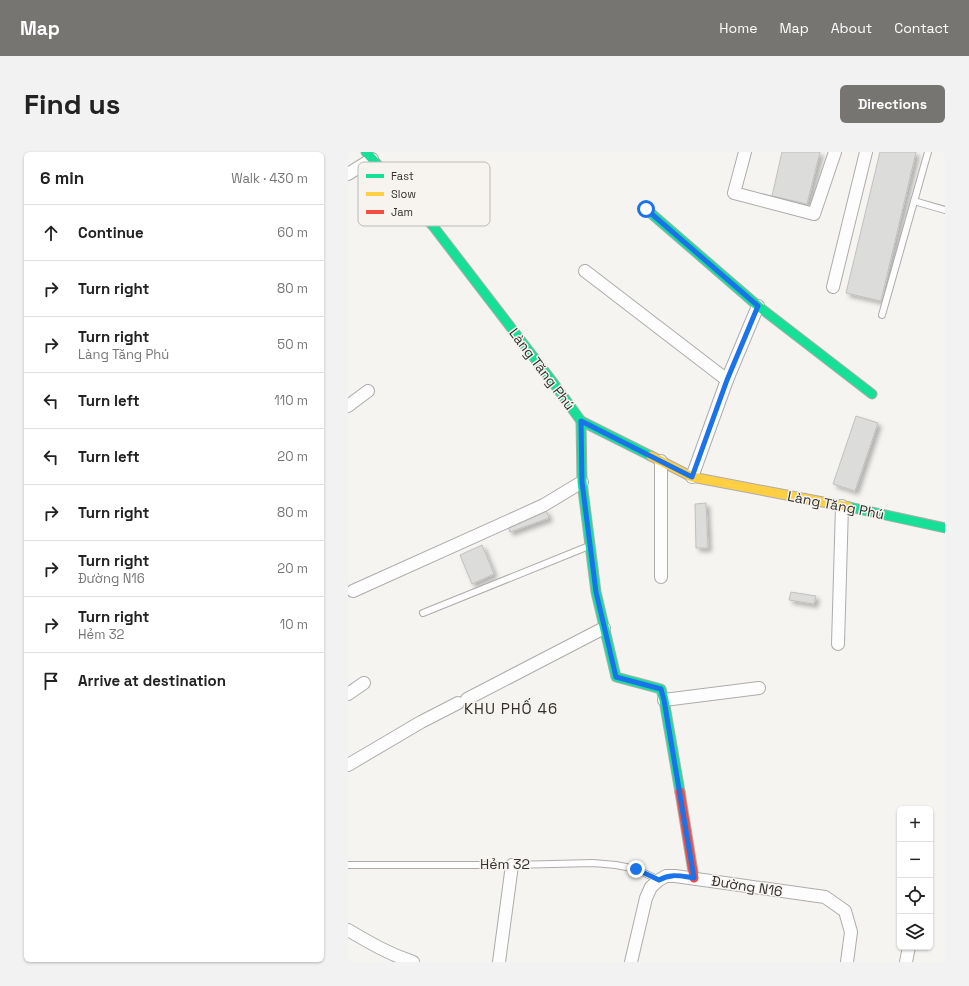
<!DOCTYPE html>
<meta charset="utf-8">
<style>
:root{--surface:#fff;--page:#f2f2f2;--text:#222;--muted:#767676;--line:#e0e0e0;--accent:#767572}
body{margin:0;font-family:"Space Grotesk",sans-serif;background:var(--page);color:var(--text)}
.controls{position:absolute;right:12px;bottom:12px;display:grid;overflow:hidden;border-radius:6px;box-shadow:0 1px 3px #0004}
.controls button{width:36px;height:36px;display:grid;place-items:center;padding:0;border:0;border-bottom:1px solid var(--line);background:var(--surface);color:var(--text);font:20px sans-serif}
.stop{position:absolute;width:12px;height:12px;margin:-9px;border:3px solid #1a73e8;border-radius:50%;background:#fff}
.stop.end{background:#1a73e8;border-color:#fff;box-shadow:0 1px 4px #0008}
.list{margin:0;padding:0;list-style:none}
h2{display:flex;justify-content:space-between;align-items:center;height:52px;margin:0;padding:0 16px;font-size:17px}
h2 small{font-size:13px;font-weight:400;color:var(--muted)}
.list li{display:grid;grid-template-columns:26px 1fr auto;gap:12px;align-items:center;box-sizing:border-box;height:56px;padding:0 16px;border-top:1px solid var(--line)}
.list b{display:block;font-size:15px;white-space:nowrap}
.list p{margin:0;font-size:13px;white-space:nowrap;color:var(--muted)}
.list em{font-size:13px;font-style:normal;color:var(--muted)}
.icon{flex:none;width:22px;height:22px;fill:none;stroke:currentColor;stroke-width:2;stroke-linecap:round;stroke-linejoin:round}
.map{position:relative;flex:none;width:597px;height:810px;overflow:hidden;border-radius:6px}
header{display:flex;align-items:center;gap:24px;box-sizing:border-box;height:56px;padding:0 20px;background:var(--accent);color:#fff}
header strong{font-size:19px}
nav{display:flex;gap:22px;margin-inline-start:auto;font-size:14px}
.intro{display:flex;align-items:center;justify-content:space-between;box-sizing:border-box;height:96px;padding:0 24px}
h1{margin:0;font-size:28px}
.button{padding:10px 18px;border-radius:6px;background:var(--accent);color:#fff;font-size:14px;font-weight:700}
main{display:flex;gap:24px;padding:0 24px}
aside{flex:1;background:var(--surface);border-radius:6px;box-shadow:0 1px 3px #0004}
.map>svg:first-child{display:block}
.building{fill:#dcdcdb;stroke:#c0c0bf;filter:url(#shadow)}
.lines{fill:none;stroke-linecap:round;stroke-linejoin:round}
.lane-casing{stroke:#aeacab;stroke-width:8}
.street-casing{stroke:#aeacab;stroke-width:14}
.fast-casing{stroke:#aeacab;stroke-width:11}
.slow-casing{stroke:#aeacab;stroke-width:11}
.jam-casing{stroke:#aeacab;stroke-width:11}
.lane{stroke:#fefdfd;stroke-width:6}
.street{stroke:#fefdfd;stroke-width:12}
.fast{stroke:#16e098;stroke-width:9}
.slow{stroke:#ffcf43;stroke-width:9}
.jam{stroke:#f24e42;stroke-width:9}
.route{stroke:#1a73e8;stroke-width:5}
.labels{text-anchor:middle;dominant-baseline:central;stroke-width:3;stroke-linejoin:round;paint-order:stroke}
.street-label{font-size:14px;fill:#31302e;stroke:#f7f4f0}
.neighbourhood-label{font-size:15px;letter-spacing:1px;fill:#31302e;stroke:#f7f4f0}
.key{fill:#f7f4f0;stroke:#bcb9b6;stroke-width:1}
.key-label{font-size:11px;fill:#31302e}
</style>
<header>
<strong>Map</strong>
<nav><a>Home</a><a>Map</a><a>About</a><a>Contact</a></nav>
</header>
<div class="intro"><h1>Find us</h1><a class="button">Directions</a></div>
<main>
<aside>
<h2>6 min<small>Walk · 430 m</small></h2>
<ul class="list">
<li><svg class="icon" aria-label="ahead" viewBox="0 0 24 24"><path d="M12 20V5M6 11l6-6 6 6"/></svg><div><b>Continue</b></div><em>60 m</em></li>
<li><svg class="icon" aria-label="right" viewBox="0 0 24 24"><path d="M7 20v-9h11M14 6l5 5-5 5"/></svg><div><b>Turn right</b></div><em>80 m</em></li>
<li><svg class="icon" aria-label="right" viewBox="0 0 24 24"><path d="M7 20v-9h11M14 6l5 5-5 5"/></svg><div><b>Turn right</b><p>Làng Tăng Phú</p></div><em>50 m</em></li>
<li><svg class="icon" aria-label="left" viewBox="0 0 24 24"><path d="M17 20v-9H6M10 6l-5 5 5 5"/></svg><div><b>Turn left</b></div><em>110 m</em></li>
<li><svg class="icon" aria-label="left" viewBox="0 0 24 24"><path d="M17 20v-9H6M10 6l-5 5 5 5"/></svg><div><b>Turn left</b></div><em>20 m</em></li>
<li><svg class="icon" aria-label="right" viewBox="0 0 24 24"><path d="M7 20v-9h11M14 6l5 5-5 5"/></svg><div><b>Turn right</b></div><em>80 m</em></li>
<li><svg class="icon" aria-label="right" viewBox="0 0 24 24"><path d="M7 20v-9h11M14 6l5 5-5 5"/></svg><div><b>Turn right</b><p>Đường N16</p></div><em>20 m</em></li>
<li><svg class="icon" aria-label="right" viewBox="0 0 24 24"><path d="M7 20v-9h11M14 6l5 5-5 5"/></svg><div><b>Turn right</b><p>Hẻm 32</p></div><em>10 m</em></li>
<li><svg class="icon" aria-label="arrive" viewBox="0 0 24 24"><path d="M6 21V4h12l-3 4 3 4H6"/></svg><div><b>Arrive at destination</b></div></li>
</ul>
</aside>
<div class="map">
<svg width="597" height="810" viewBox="0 0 597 810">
<defs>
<filter id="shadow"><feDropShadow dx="3.5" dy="3.5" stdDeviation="2" flood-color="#0004"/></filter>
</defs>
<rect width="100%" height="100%" fill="#f6f4f1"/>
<g class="building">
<path d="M434,0H472L459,52L424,44Z"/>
<path d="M532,0H568L533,149L498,141Z"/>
<path d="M508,264L530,271L507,339L485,332Z"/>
<path d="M358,351L360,396H348L347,352Z"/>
<path d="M198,358L201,366L162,380L159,372Z"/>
<path d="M134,393L146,422L124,432L112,403Z"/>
<path d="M443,440L468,444L466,452L441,448Z"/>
</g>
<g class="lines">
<defs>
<g id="lane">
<path d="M566,49L597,58"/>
<path d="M534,163L580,0"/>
<path d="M75,461L241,394"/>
<path d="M0,713H164L245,711L268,713L288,717L311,728"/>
</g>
<g id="street">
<path d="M397,0L386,41L466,62L487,0"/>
<path d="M0,22L24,7"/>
<path d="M237,119L379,228"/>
<path d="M485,135L518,0"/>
<path d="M0,254L20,239"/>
<path d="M313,309V425"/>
<path d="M344,325L379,228L410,154"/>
<path d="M5,439L196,353L234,330"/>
<path d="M490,492L494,354"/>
<path d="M0,542L16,531"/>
<path d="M119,547L256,476"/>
<path d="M316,548L411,536"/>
<path d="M0,613L73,570L110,551"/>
<path d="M0,778C22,791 41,802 65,810"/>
<path d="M151,810L164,713"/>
<path d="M283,810L298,746L303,735L311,728L318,724H327L477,745L497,759L503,780L499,810"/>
<path d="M558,810L561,795"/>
</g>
<g id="fast">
<path d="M18,0L85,74L204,229L233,269L303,304"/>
<path d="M298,57L410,154L524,242"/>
<path d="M233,269L234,330L248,440L268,525L313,537L316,548L332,640"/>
<path d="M501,355L597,376"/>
</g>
<path id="slow" d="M303,304L344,325L501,355"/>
<path id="jam" d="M332,640L346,726"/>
</defs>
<use href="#lane" class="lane-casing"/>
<use href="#street" class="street-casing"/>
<use href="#fast" class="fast-casing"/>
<use href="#slow" class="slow-casing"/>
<use href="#jam" class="jam-casing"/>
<use href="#lane" class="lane"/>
<use href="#street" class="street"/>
<use href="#fast" class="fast"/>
<use href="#slow" class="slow"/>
<use href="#jam" class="jam"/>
</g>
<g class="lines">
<path class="route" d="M288,717L311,728C323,721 332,724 346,726L316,548L313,537L268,525L248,440L234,330L233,269L344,325L379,228L410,154L298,57"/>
</g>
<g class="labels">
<g class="street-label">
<text transform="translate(194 217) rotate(53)">Làng Tăng Phú</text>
<text transform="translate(488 353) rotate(11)">Làng Tăng Phú</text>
<text x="157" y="712">Hẻm 32</text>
<text transform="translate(399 734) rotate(9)">Đường N16</text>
</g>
<g class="neighbourhood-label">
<text x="163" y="556">KHU PHỐ 46</text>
</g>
</g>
<rect x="10" y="10" width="132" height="64" rx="6" class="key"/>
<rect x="18" y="22" width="18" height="4" fill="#16e098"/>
<rect x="18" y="40" width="18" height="4" fill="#ffcf43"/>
<rect x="18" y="58" width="18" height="4" fill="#f24e42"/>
<g class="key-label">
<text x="43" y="28">Fast</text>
<text x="43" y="46">Slow</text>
<text x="43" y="64">Jam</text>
</g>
</svg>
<div class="controls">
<button>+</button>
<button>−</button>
<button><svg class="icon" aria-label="locate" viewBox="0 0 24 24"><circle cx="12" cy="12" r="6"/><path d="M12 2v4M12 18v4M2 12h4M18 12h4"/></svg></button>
<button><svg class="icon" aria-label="layers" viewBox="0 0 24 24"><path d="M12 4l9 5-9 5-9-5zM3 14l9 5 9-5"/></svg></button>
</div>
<div class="stop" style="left:298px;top:57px"></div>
<div class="stop end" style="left:288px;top:717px"></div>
</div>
</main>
